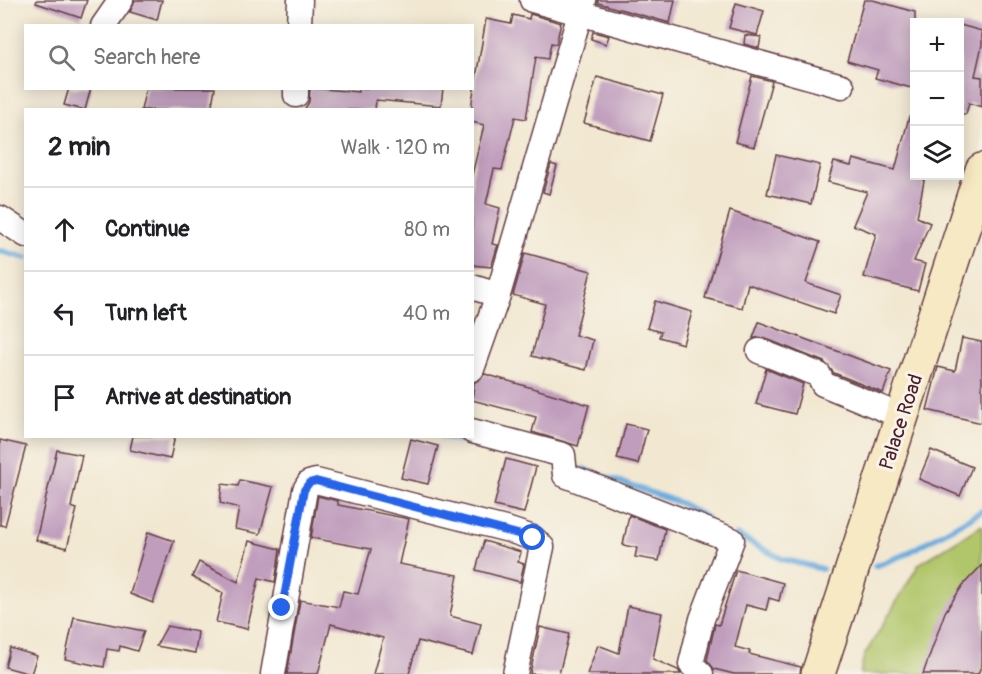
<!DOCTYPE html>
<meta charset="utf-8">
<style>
:root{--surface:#fff;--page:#f2f2f2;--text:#202124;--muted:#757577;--line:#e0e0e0}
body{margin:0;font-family:Pangolin,sans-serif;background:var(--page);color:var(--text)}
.controls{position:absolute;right:18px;top:18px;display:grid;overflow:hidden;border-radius:0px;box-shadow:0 3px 15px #0003}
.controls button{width:54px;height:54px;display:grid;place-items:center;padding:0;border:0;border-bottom:2px solid var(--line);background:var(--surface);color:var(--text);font:30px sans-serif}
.stop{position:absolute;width:18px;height:18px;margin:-14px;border:4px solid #2563eb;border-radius:50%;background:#fff}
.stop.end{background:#2563eb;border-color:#fff;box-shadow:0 2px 6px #0008}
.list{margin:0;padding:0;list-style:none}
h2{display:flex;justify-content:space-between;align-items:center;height:78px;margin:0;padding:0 24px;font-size:26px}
h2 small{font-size:20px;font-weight:400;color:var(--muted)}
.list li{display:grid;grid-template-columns:39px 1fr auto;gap:18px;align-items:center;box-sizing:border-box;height:84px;padding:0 24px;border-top:2px solid var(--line)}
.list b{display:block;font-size:22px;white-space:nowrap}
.list em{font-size:20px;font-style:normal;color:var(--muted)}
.icon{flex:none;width:33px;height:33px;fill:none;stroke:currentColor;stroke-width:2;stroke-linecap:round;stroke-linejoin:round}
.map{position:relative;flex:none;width:982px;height:674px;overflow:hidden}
.search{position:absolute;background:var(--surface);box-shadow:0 3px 15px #0003;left:24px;top:24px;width:450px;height:66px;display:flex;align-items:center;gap:15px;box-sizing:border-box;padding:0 21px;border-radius:0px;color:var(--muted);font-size:22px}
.panel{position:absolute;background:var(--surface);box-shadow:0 3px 15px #0003;left:24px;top:108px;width:450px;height:330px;border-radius:0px}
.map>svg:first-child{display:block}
.green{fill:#b1c66a;stroke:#7e724a;stroke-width:1.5}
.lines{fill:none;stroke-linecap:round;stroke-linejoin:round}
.stream{stroke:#6aacde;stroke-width:6}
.building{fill:#c09dbd}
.street-casing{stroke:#633d44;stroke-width:27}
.secondary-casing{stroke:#633d44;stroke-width:36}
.street{stroke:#fff;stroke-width:24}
.secondary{stroke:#f7e9c3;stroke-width:33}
.route{stroke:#2563eb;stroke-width:8}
.labels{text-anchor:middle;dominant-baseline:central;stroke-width:6;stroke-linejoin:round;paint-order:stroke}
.street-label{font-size:20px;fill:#4a1f2b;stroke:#f7f3e8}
</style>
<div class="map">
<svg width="982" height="674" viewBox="0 0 982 674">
<rect width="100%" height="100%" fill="#f7f3e8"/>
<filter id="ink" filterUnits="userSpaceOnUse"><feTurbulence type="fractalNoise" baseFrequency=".0167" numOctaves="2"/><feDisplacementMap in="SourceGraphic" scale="12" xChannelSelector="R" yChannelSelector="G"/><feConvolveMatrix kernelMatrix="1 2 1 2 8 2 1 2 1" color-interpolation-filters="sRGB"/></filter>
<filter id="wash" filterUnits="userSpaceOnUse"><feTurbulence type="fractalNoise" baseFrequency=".008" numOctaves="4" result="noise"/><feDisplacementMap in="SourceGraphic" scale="24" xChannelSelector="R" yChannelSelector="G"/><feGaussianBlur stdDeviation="1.35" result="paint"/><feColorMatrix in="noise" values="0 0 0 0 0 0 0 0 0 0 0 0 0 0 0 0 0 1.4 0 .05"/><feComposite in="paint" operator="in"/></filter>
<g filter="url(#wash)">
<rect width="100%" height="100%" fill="#f2e8d2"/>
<path class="green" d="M982,525V674H860L864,656L919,564Z"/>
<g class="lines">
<g class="stream">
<path d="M0,251L26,258"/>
<path d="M442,436L476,444"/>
<path d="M583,469L680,503L707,518"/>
<path d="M736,535L782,559L822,569"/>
<path d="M875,566L904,555L982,511"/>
</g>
</g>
<g id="blocks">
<g class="building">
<path d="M37,0H87L81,18L36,3Z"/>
<path d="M135,0H162L157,20L130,12Z"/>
<path d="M598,0H675L670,23L598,3Z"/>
<path d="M864,0H873L915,12V89L875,78L878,70L847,61Z"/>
<path d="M736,3L764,11L757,35L729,28Z"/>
<path d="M530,14L561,23L556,44L551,43L548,59L536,57L526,119L515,117L502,170L494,169L486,204L500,208L492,244L498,245L491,267L472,265V175L484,125L472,122V101L486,19L511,24L513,15L529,19Z"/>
<path d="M960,25L982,31V45L975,76L982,77V107L969,103L966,114H960Z"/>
<path d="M593,32L609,36L606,44L591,39Z"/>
<path d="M745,35L761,37L759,48L744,44Z"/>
<path d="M752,76L772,81L754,147L735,142Z"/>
<path d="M597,77L663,95L650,141L584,123Z"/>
<path d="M69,88H91L85,110L64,105Z"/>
<path d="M146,88H215L211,110H141Z"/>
<path d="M310,88L358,92V88H443L441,106L376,100L375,110H304L309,102Z"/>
<path d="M909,117L915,118V176H925L917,217L930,223L914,261L925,264L918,291L864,277L876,234L853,225L867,192L828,182L834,162L851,166L853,159L895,170Z"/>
<path d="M776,155L820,165L811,204L767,194Z"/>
<path d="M551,164L557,166L549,194L543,192Z"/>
<path d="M730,211L820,242L806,283L841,295L834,314L748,284L742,308L705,298Z"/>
<path d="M525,253L591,271L575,335L593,340L586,370L532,356L545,304L513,295Z"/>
<path d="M655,301L692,312L683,344L659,337L661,332L647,328Z"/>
<path d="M759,322L891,371L883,393L834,373L824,362L764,338H753Z"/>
<path d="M962,338L982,342V423L927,410L938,367L955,371Z"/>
<path d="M766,369L803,384L795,414L756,404Z"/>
<path d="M485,374L589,405L578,446L532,432L536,417L472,400L474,383Z"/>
<path d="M626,424L647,429L638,464L617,459Z"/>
<path d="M133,436H175L170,459L130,450Z"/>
<path d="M411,439L438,446L428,484L401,478Z"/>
<path d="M0,440L26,446L5,526L0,525Z"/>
<path d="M57,450L82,455L71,507L77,509L67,548L36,540Z"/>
<path d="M931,450L972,467L960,496L919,479Z"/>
<path d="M506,459L536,467L524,513L494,506Z"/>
<path d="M240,480L273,487L260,534L235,529L239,508L220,503L222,484L238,486Z"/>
<path d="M318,496L338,501V505L409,519L399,564L458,575L450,616L481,624L473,655L418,641L409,674H373L383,638L331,624L318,674H287L300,600L339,607L343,591L358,594L371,549L311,538Z"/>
<path d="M629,515L665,529L659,561L635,557L637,548L623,545Z"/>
<path d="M148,532L174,541L153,603L130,594Z"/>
<path d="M249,541L280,549L275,582L259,578L247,629L216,622L223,593L192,577L199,562L238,582Z"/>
<path d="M484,541L521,552L518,562L524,564L520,582L476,570Z"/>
<path d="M982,565V664L978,674H923L945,612L963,585Z"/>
<path d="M736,570L783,583L779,601L769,598L766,610L746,605L735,647L750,651L749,654L801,667L800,674H734L714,669L707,660L715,624L719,625Z"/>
<path d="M628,606L662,613L653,659L678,670L681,674H587L598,645L619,653Z"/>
<path d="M74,617L144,631L137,651L120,646L119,651L107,649L104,667L65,659Z"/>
<path d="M167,626L198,632L195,653L156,646Z"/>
<path d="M540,627L569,634L559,674H530Z"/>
<path d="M10,648L37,656L31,674L5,667Z"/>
</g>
</g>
</g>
<g filter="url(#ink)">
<use href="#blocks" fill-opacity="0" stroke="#633d44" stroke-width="1.5"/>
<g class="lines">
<defs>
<g id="street">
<path d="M532,0L842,86"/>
<path d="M103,26L121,0"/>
<path d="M299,26L300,0"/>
<path d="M296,95V88"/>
<path d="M0,218L26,235"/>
<path d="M472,287L498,295"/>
<path d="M759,351L819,375L823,384L903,417"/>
<path d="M472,369L498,295L584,0"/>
<path d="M472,431L563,455L565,475L732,540L702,619L691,664L701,674"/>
<path d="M273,674L305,490L309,483L316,481L509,530L533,538L542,547L515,674"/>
</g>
<path id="secondary" d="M818,674L982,170"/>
</defs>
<use href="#street" class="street-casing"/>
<use href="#secondary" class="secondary-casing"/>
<use href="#street" class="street"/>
<use href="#secondary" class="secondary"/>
</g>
</g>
<g class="lines" filter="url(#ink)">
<path class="route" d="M282,608L304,490L309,483L316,481L533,538"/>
</g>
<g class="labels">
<g class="street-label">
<text transform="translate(901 422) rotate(-72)">Palace Road</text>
</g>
</g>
</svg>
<div class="controls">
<button>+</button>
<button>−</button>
<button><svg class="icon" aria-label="layers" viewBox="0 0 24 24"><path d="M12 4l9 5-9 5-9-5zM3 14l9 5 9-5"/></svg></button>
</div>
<div class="stop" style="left:533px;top:538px"></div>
<div class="stop end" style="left:282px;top:608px"></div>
<div class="search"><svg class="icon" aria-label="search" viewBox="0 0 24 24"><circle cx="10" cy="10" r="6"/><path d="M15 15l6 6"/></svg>Search here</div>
<section class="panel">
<h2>2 min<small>Walk · 120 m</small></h2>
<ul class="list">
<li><svg class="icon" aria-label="ahead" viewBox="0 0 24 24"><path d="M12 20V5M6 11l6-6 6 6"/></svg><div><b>Continue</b></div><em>80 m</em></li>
<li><svg class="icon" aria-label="left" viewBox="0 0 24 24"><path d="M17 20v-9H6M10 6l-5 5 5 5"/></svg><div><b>Turn left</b></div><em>40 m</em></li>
<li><svg class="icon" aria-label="arrive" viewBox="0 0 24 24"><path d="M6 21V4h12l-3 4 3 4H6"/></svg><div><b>Arrive at destination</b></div></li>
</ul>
</section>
</div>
